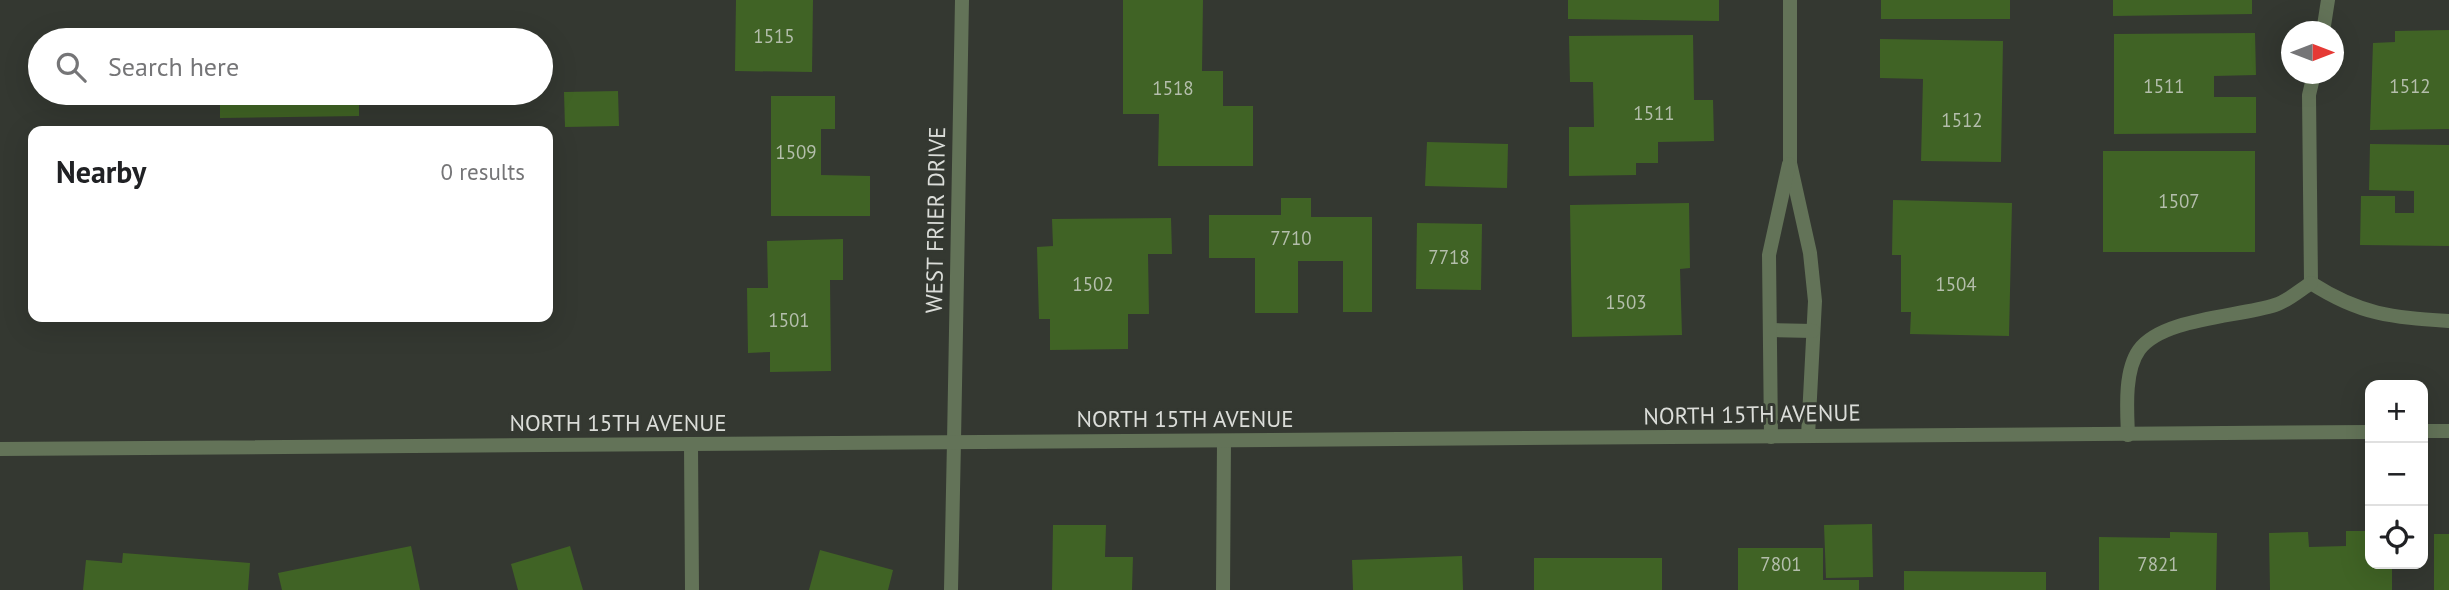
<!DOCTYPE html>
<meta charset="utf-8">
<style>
:root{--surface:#fff;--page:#f6f6f6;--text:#202124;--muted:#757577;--line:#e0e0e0}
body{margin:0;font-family:"PT Sans",sans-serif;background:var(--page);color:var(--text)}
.controls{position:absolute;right:21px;bottom:21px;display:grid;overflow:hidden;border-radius:14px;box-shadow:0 7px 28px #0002}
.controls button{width:63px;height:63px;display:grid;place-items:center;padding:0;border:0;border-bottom:2px solid var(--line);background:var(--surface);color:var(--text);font:35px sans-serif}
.compass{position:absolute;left:2281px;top:21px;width:63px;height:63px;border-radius:50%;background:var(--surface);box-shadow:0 7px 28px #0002;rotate:90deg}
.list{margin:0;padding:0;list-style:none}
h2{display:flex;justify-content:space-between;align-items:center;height:91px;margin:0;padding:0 28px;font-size:30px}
h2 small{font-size:23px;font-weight:400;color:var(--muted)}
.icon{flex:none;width:38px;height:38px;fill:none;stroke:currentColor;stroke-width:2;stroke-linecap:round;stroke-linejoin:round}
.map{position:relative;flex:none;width:2449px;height:590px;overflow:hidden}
.search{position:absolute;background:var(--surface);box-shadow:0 7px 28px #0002;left:28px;top:28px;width:525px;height:77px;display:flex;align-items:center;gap:18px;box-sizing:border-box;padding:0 24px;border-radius:38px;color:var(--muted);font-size:26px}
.panel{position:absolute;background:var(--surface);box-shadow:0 7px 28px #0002;left:28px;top:126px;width:525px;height:196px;border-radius:14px}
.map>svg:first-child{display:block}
.building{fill:#406325}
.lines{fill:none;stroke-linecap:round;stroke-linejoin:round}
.service{stroke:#637358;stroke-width:14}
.minor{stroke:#637358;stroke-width:14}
.tertiary{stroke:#637358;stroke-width:14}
.labels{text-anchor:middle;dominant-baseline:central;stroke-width:6;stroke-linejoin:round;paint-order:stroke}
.number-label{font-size:19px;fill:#b4beac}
.street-label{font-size:23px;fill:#dbddd9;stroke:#343831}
</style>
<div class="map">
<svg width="2449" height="590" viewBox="0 0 2449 590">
<rect width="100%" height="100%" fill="#343831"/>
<g class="building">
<path d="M736,0H813L812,72L735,71Z"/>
<path d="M1123,0H1203L1202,71H1223V106H1253V166H1158L1159,114H1123Z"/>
<path d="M1568,0H1719V21L1568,19Z"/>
<rect x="1881" y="0" width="129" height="19"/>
<path d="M2113,0H2252V14L2113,16Z"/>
<path d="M358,30V40H219V33Z"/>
<path d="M2449,30V129L2370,130L2373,43L2395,42V31Z"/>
<path d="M2255,33L2256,75L2214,76V97H2256V133L2114,134V34Z"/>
<path d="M1693,35L1694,100H1713L1714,141L1658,142V163H1636V175L1569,176V127H1594L1593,82H1570L1569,36Z"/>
<path d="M1880,39L2003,41L2001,162L1921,161L1923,79L1880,78Z"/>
<path d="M618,91L619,126L565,127L564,92Z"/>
<path d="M220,93H359V116L220,118Z"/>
<path d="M771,96H835V129H821V175L870,176V216H771Z"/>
<path d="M1427,142L1508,144L1507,188L1425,186Z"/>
<path d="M2370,144L2449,145V246L2360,245L2361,196H2395V213H2414V191L2369,190Z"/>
<rect x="2103" y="151" width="152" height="101"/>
<path d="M1281,198H1311V217H1372V312H1343V261H1298V313H1255V258H1209V215H1281Z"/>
<path d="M1893,200L2012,203L2009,336L1910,334L1911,312H1901V255H1892Z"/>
<path d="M1689,203L1690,268L1680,269L1682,335L1572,337L1570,205Z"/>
<path d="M1171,218L1172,254H1148L1149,314H1128V349L1050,350V319H1039L1037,247L1053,246L1052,219Z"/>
<path d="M1417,223L1482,224L1481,290L1416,289Z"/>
<path d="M843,239V280H830L831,371L770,372V352L748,353L747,288H768L767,241Z"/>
<path d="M1872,524L1873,577L1826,578L1824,525Z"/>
<path d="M1053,525H1106L1105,557H1133L1132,590H1052Z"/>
<path d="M2346,531H2370V564H2392V590H2270L2269,533L2308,532L2309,547L2346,546Z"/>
<path d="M2170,532L2217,533L2216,590H2099V537L2170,538Z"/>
<rect x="2434" y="534" width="15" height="56"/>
<path d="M411,546L420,590H282L278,573Z"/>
<path d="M570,546L583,590H518L511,564Z"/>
<path d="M1738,548H1823V580H1859V590H1738Z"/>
<path d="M820,550L893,570L888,590H809Z"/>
<path d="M123,553L250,563L248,590H83L86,560L122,563Z"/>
<path d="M1462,556L1463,590H1353L1352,560Z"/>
<rect x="1534" y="558" width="128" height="32"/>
<path d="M1904,571L2046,572V590H1904Z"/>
</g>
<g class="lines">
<path class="service" d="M951,590L954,441"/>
<g class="minor">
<path d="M1790,0V163L1810,253L1815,301L1808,436"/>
<path d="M2323,32L2328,0"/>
<path d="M2311,283L2309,95L2314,74"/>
<path d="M2311,283C2361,315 2391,317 2449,321"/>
<path d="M1771,330L1813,331"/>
<path d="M2128,435C2127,410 2124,371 2139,350C2162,318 2238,317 2275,305C2288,301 2300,290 2311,283"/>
<path d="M1771,437L1769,255L1789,164"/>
<path d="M954,441L962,0"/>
<path d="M691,445L692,590"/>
<path d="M1223,590L1224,441"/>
</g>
<g class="tertiary">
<path d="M2423,431H2449"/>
<path d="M0,449L2370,432"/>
</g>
</g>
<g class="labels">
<g class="number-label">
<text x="774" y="36">1515</text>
<text x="2164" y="86">1511</text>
<text x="2410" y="86">1512</text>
<text x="1173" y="88">1518</text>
<text x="1654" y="113">1511</text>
<text x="1962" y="120">1512</text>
<text x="796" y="152">1509</text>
<text x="2179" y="201">1507</text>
<text x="1291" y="238">7710</text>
<text x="1449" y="257">7718</text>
<text x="1093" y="284">1502</text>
<text x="1956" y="284">1504</text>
<text x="1626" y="302">1503</text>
<text x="789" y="320">1501</text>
<text x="1781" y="564">7801</text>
<text x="2158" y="564">7821</text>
</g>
<g class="street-label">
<text transform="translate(935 220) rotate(-89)">WEST FRIER DRIVE</text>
<text transform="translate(1752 414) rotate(-1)">NORTH 15TH AVENUE</text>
<text x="1185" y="418">NORTH 15TH AVENUE</text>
<text x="618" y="422">NORTH 15TH AVENUE</text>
</g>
</g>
</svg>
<div class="controls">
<button>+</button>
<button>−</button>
<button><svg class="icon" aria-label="locate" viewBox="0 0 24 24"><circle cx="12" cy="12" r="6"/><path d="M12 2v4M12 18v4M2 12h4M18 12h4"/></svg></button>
</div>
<svg class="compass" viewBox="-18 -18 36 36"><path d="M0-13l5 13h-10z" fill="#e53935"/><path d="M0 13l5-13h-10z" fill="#757577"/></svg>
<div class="search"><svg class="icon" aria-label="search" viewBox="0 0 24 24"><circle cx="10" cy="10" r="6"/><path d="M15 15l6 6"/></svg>Search here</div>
<section class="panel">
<h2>Nearby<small>0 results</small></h2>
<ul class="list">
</ul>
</section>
</div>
